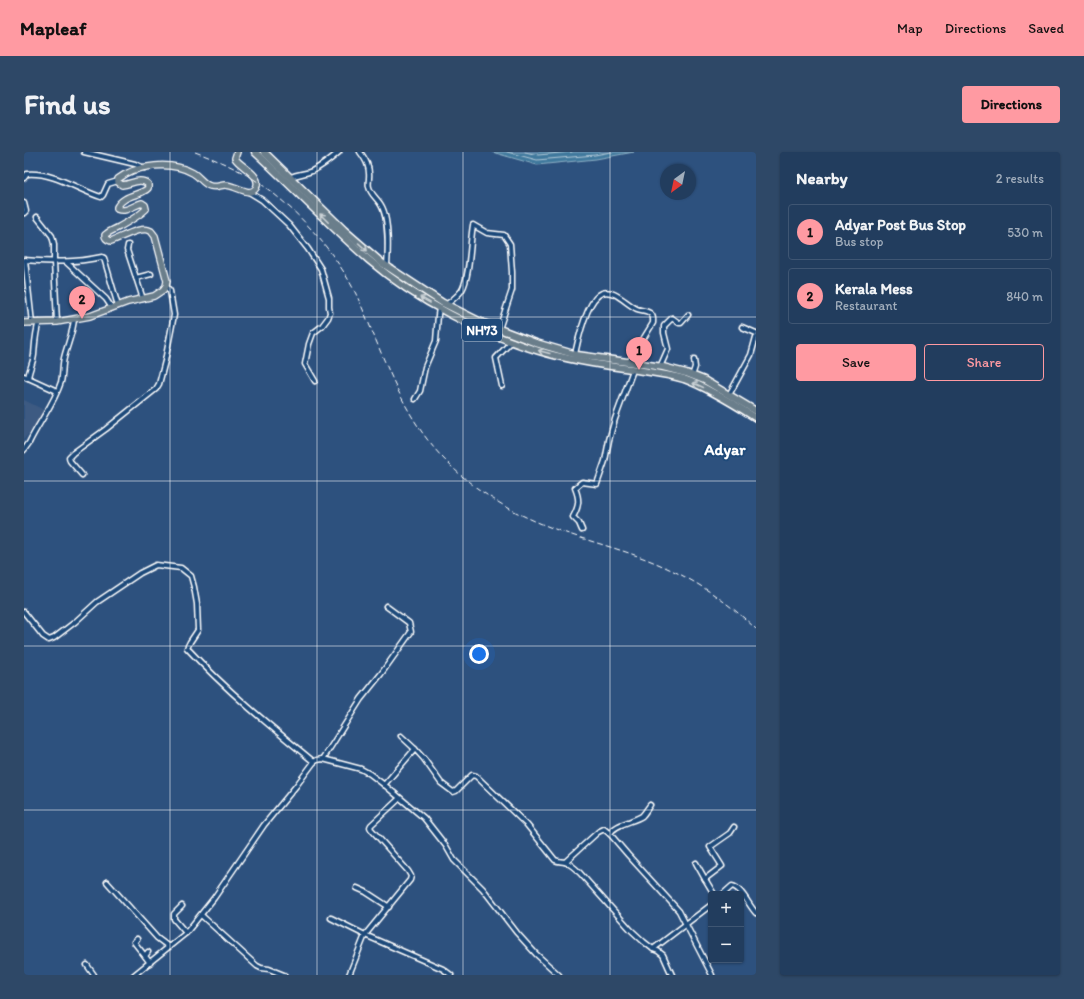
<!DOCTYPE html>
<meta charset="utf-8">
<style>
:root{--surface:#223d5e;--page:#2e4867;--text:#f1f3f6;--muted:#a2aebc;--line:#3f5673;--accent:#ff9aa2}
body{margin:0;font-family:Itim,sans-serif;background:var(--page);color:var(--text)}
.controls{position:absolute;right:12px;bottom:12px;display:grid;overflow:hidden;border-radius:4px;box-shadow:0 1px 3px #0004}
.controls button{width:36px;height:36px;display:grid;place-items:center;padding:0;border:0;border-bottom:1px solid var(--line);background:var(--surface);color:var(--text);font:20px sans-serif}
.compass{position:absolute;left:636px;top:12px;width:36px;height:36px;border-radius:50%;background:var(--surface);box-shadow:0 1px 3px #0004;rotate:213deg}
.you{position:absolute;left:455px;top:502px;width:14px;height:14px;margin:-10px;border:3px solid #fff;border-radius:50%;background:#1a73e8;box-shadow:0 0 0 6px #1a73e833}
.badge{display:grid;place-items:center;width:26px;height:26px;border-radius:50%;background:var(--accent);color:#111;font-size:13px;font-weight:700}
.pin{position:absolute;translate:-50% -33px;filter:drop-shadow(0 1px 2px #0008)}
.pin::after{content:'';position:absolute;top:21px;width:14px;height:12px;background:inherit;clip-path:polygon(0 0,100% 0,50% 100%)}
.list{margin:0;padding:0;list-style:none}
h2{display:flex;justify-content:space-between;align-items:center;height:52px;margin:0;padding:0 16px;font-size:17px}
h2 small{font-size:13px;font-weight:400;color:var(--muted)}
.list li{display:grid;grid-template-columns:26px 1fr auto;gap:12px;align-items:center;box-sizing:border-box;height:56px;margin:0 8px 8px;padding:0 8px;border:1px solid var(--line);border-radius:4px}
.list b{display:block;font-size:15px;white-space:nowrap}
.list p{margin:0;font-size:13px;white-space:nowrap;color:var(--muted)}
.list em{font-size:13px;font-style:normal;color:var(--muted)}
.actions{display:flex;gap:8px;padding:12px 16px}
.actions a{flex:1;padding:9px 0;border:1px solid var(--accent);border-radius:4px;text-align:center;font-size:14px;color:var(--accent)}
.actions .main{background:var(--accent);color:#111}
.map{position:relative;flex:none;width:732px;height:823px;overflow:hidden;border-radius:4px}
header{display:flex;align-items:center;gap:24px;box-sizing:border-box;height:56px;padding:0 20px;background:var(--accent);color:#111}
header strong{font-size:19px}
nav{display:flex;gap:22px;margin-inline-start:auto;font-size:14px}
.intro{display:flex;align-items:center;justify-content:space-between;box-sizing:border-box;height:96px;padding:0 24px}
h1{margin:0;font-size:28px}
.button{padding:10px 18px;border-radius:4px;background:var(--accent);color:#111;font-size:14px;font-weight:700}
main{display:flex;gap:24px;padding:0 24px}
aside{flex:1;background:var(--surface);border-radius:4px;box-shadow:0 1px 3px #0004}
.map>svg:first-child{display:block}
.built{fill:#3e5a82}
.water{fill:#41799d;stroke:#8dafc4}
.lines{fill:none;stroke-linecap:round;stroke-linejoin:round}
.shore{stroke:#b3c9d8;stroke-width:1}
.minor-casing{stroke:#fff;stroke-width:7}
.major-casing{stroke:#fff;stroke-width:8}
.highway-casing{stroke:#fff;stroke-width:9}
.minor{stroke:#1f4a7a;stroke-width:4}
.major{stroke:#6b7e8b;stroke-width:5.5}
.highway{stroke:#6b7e8b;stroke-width:6}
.rail{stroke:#fff;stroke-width:1;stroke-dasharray:6 3;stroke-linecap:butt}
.oneway{stroke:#cbd2d6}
.grid{fill:none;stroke:#fff;stroke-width:1;stroke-opacity:0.55}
.labels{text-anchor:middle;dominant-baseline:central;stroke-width:4;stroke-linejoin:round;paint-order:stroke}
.shield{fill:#1f4a7a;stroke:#bcc9d7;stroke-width:1}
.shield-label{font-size:13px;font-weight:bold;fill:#fff}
.quarter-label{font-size:16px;font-weight:bold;fill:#fff;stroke:#1f4a7a}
</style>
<header>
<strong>Mapleaf</strong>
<nav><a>Map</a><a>Directions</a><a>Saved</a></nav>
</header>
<div class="intro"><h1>Find us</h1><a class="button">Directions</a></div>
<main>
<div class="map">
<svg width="732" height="823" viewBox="0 0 732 823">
<rect width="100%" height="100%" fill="#2d517e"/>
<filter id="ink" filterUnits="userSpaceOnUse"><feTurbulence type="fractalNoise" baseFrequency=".025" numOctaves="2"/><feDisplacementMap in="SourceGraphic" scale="8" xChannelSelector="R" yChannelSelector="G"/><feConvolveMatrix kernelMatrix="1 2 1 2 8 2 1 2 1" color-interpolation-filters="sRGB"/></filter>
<g filter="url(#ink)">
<path class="built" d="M0,248L20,258L12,273L0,287Z"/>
<path class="water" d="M468,0H610L572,7L513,13Z"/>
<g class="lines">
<g class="shore">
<path d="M483,0L513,8L571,3L587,0"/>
<path d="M501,0L514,3L548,0"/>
</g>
<defs>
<g id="minor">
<path d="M60,0L111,12L120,16"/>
<path d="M336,0C342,8 346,15 345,26C345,29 344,32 345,35C347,43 353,46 357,53C365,66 364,99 363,114"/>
<path d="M267,25C274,22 281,22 288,19C298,14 307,7 315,0"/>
<path d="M0,26L3,22C30,20 52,37 77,45L79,43L84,32L94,29"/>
<path d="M225,40L238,48L265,73L284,97L297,117L305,146V155L306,161L304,166L298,174L289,181L285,192L281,212L291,229"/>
<path d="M0,51L2,59L0,61"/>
<path d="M13,65L28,84L30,92V110L33,170"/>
<path d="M104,93L103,98L119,147"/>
<path d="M0,108C29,110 50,111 78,105L80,106L94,154"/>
<path d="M1,108L8,171"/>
<path d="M42,110L82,147L88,156"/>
<path d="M112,126L127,122"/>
<path d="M422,153C427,149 435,143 438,138C446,124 446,90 449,73L463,81L480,83L486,92L488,120V138L475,177"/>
<path d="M718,175L732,181"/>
<path d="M551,202C554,188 563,147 578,141C591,137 602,152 613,157C618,159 623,158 627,162C630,165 629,168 629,171L605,210"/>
<path d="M636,215L644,197L640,181V174L648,166L655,171H657L664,163"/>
<path d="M0,224L33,239"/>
<path d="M668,224L671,215L670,208"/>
<path d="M4,226C5,218 9,211 10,203C11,191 11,182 15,170"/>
<path d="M478,234L472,206L488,189"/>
<path d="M705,243L727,203L732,185"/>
<path d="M391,247L396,239L401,215L412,189L414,163L415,156"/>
<path d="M0,298L5,291C15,270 30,252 37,230C39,222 38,214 40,206C43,193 49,181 50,167"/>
<path d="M58,323L46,309L45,305L49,301L82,277L132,237L135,232L141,209L150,163L146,139L142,134"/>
<path d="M558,378L555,371L549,365C555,354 556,348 551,336L558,330L573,332L581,309L585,288L591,267L609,218"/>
<path d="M0,460L19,484L25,488L30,486L51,470L73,450L116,421L132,413L157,416L167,424L170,435L173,452L174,478L166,490L163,496C202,538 246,574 290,610"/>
<path d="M377,584L391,597"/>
<path d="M299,607L337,547L357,522L387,480L385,471L362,454"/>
<path d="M360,633L391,597L400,607L417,631L429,640L432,639L448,623L452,624L503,673L531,708C535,710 537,709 541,710C547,712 552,717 556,721L607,778L620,790L629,797L634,799L639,803L648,823"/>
<path d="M626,653C623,657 621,661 618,664C609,670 590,672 586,682L604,703L655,759L688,823"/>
<path d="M541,710L574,680L580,677L586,682"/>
<path d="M672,711L681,727"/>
<path d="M83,730L133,786L145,795"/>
<path d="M333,736L342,740L365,755"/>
<path d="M690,742L681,727L698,714L686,695L706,681L710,675"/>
<path d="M699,742L708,734C718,736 725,754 732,761"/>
<path d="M158,754L150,762V767L162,781"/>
<path d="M177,763L233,814L237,816L245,817L260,823"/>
<path d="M307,766L341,783L419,817L427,823"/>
<path d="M113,787L110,790L121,804"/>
<path d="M629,797L687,753"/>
<path d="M124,800L121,804L126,811"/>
<path d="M63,813L70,823"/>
<path d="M110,823L162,781L190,746L240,673L272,634L290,610L293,608L299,607L337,617L346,622L363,635L400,666L422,694L430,708L459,737L493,781L512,802L535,823"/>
<path d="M325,823L341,783L386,728L387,724L384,719L347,677L346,675L347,673L376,646"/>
</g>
<path id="major" d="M0,171L33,170L66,164L104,150L130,144L139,138L142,134L143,129L131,84C130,83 128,80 127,79C117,73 97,86 87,89C83,88 81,87 81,83C85,79 90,78 95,75C104,70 115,64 122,57L121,53L118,51C110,53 102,61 93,57V55C100,42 117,44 124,36V32C116,25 108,32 98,33L94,30V27C113,12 148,9 169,21C176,25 179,32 186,34C192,36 196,33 201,33C204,33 207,34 210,35C217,37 227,44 232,36C239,23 216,15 211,6L213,0"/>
<g id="highway">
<path d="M231,0C270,36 306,74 345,108C393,149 456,181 515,199C544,208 576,213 607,217C624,220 643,222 660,227C671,231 681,236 690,241C705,249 718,257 732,266"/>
<path d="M240,0L320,78L358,111L419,151L457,170L512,191L553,203L639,215L662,221L680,228L732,259"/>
</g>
</defs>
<use href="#minor" class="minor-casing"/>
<use href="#major" class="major-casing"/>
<use href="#highway" class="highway-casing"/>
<use href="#minor" class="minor"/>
<use href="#major" class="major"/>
<use href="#highway" class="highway"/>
<path class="rail" d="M171,0C193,8 215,17 234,30C273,57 311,99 332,142C358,198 375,259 418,305C447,336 484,359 523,374C563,390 605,398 643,416C676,431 706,452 732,477"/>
</g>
<defs><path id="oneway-shaft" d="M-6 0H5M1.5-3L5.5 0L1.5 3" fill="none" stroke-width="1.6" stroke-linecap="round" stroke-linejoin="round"/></defs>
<g class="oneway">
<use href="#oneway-shaft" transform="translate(300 66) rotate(-135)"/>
<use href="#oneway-shaft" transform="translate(339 95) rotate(42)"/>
<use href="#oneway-shaft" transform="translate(401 148) rotate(-150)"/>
<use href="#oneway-shaft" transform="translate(520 200) rotate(-165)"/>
<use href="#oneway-shaft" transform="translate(674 233) rotate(-156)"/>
</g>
</g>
<path class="grid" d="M146,0V823M293,0V823M439,0V823M586,0V823M0,165H732M0,329H732M0,494H732M0,658H732"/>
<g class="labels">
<rect class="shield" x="438" y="167" width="40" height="22" rx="3"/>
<g class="shield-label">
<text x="458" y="178">NH73</text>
</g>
<g class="quarter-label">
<text x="701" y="297">Adyar</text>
</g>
</g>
</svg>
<div class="controls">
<button>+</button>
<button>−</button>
</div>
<svg class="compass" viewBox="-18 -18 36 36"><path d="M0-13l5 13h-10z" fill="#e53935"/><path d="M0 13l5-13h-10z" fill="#a2aebc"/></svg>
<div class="you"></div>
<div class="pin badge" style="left:615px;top:218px">1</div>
<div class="pin badge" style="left:58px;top:167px">2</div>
</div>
<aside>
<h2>Nearby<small>2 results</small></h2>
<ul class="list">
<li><span class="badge">1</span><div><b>Adyar Post Bus Stop</b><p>Bus stop</p></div><em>530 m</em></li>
<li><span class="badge">2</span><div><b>Kerala Mess</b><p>Restaurant</p></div><em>840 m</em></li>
</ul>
<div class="actions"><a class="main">Save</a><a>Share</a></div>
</aside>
</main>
